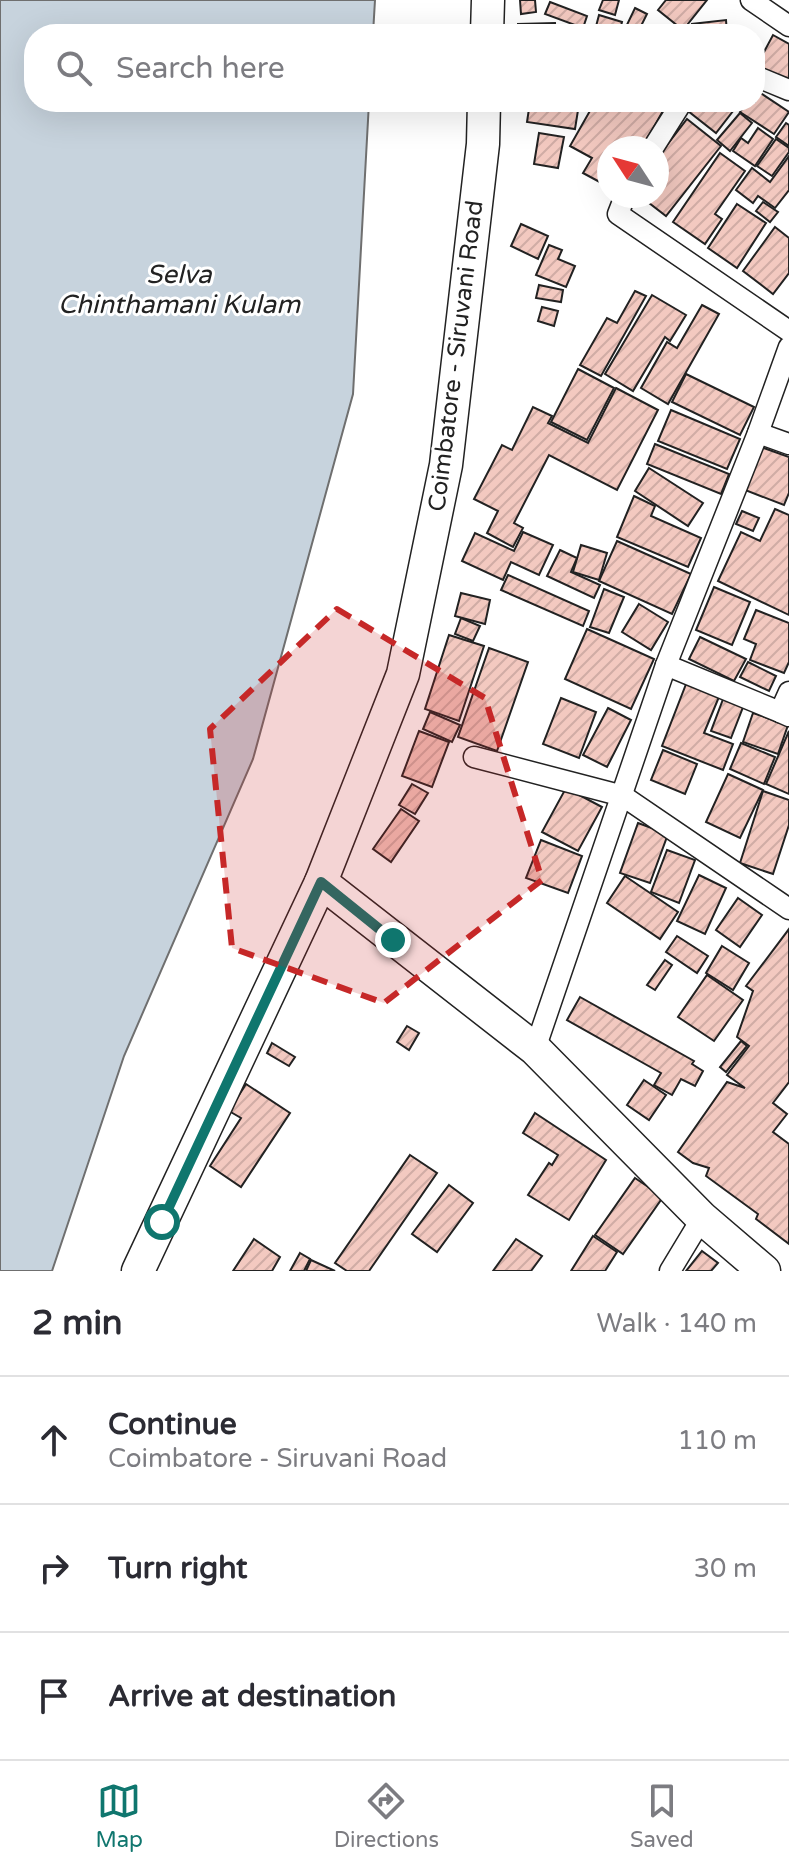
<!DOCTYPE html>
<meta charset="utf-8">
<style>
:root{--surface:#fff;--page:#f7f7f7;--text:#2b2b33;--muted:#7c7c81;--line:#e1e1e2;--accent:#0f766e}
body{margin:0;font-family:"Varela Round",sans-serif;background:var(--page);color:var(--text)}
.compass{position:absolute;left:597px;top:136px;width:72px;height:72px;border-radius:50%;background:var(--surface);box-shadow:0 8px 32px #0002;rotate:306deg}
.stop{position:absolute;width:24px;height:24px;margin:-18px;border:6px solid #0f766e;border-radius:50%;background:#fff}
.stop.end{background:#0f766e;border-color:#fff;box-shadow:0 2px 8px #0008}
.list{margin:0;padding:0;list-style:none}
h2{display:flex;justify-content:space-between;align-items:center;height:104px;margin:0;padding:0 32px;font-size:34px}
h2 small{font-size:26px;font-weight:400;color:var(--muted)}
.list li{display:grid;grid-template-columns:52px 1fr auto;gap:24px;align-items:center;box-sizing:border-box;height:128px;padding:0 32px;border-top:2px solid var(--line)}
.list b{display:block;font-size:30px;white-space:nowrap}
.list p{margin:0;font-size:26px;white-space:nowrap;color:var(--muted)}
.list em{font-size:26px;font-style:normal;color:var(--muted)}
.icon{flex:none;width:44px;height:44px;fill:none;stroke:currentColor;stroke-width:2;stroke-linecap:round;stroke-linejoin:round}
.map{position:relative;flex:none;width:789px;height:1271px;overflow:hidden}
.search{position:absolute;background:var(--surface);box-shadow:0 8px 32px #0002;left:24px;right:24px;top:24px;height:88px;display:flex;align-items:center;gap:20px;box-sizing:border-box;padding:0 28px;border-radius:32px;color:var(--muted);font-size:30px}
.sheet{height:488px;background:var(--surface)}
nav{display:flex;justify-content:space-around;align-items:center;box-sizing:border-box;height:112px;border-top:2px solid var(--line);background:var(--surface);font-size:22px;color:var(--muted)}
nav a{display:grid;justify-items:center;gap:4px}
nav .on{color:var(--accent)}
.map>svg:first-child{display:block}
.water{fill:#c7d3dd;stroke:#6f6f6f;stroke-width:2}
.building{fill:url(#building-hatch);stroke:#222;stroke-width:2}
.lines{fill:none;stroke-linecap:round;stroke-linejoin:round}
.minor-casing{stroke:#222;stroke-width:23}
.primary-casing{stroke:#222;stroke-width:35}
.minor{stroke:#fff;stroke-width:20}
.primary{stroke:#fff;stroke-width:32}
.route{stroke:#0f766e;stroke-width:10}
.marked{fill:#c62828;fill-opacity:0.2;stroke:#c62828;stroke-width:6;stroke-dasharray:16 10;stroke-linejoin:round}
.labels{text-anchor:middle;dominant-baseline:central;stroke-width:6;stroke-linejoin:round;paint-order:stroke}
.street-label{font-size:24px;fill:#222;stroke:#fff}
.water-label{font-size:26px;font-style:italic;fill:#222;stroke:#fff}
</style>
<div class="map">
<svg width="789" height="1271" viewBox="0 0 789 1271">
<defs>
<pattern id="building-hatch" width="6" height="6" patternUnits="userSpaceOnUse" patternTransform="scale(2)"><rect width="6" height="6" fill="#f3c9c0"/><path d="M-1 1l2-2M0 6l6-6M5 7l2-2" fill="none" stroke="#d0aca5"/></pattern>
</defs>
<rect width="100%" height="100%" fill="#fff"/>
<path class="water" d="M0,0H375L373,34H34V102H369L353,394L253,759L124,1056L52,1271H0Z"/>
<g class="building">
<path d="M520,0H535L536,12L521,14Z"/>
<path d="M603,0H619L615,15L599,10Z"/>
<path d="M666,0H707L683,30L658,10Z"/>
<path d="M550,2L587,16L583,28L545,14Z"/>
<path d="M635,8L647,14L637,34H631L624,31Z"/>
<path d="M599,15L622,22L619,34H594Z"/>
<path d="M726,20L727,34H693L692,24Z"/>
<path d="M555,23L556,34H518V24Z"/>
<path d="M773,35L789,44V86L755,67V47L764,52Z"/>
<path d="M756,90L789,112L774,134L740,112L747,102H755Z"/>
<path d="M530,102L579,104L575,129L527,122Z"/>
<path d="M595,102H668L642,148H609V187L583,173L592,158L570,146Z"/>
<path d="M695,102H740L716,133L688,111Z"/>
<path d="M740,113L752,123L730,151L717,140Z"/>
<path d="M687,119L721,146L666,216L640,196H657V158Z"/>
<path d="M786,123L789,125V146L776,137Z"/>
<path d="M758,128L773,139L755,166L733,151L741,138L748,143Z"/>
<path d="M539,133L564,137L558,168L534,164Z"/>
<path d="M776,139L789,148V152L772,176L757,166Z"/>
<path d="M720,153L745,171L715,214L722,219L705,244L673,222Z"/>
<path d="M789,156V190L775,208L758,196L753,203L736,190L752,168L770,182Z"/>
<path d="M763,202L778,212L770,222L756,211Z"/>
<path d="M737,204L766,223L737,268L708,248Z"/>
<path d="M521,224L548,236L538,259L511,246Z"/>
<path d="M775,227L789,238V273L773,294L743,271Z"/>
<path d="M549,245L562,250L558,259L575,266L566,287L536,275Z"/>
<path d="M539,285L563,290L561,302L536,298Z"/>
<path d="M635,291L646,296L601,376L580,365L607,318L617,323Z"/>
<path d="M652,295L686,315L670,341L665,337L633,391L605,374Z"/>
<path d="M702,305L719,314L668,404L641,388L667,342L677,348Z"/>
<path d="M542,307L558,311L554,326L538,321Z"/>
<path d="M578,369L614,388L587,440L551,422Z"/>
<path d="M686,374L754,407L740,435L672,402Z"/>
<path d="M616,388L658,410L617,490L549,455L514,523L523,528L513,547L487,533L498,511L474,499L502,445L512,450L533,407L552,416L548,423L588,443Z"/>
<path d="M671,410L740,439L727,469L658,441Z"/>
<path d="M655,444L729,474L721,494L647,464Z"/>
<path d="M761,447L789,457V493L784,505L745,490Z"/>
<path d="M649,468L703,503L688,526L635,491Z"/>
<path d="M634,496L655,506L651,516L701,538L688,567L617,537Z"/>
<path d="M775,509L789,515V615L718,581L741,532L760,541Z"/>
<path d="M742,511L759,518L753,531L736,524Z"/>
<path d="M523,532L553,545L539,575L511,562L503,580L462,561L475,533L514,551Z"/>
<path d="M617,541L691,574L672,614L599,581Z"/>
<path d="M581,545L607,553L599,580L573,572Z"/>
<path d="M560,550L577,558L571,572L600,585L594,598L547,576Z"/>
<path d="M508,575L589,611L583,626L501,590Z"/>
<path d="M714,587L750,602L732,645L696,630Z"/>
<path d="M604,589L624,597L609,633L590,627Z"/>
<path d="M461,593L490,600L485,624L455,616Z"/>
<path d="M639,604L668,622L651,650L622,632Z"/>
<path d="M756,610L789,623V662L784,673L750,660L756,644L744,639Z"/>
<path d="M461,618L480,626L473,641L455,634Z"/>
<path d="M587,629L654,659L631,709L565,679Z"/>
<path d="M449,635L484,646L459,721L425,709Z"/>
<path d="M700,637L746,659L734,681L689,659Z"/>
<path d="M489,648L528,662L497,751L458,737Z"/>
<path d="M748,662L776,676L769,691L740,677Z"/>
<path d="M688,679L721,692L704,733L733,744L723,770L662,746Z"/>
<path d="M725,694L745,702L731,738L711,731Z"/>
<path d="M561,698L596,712L579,758L543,744Z"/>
<path d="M608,708L631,720L607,767L583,755Z"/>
<path d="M430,712L460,725L452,742L423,729Z"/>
<path d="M753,713L788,725L778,754L743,742Z"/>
<path d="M419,731L449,742L432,787L402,776Z"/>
<path d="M789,731V794L766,784Z"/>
<path d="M741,743L775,757L764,784L730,769Z"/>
<path d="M663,750L697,764L685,794L651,780Z"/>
<path d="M728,774L763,790L740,838L706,822Z"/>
<path d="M412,784L428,793L415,814L399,805Z"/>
<path d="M566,788L602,807L578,851L542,832Z"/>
<path d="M763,791L789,800V825L773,874L740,863Z"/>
<path d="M401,809L419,821L391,862L373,849Z"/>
<path d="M638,823L668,834L650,883L620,873Z"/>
<path d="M541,840L582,856L568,893L526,878Z"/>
<path d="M667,850L695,860L679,903L651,892Z"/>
<path d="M699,875L726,888L705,934L677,921Z"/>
<path d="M625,876L678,912L660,939L607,903Z"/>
<path d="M738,898L762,915L740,947L716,930Z"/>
<path d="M789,929V1082L773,1103L787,1114L773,1132L789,1144V1244L756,1219L758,1214L706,1176L709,1168L693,1163L678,1152L727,1082L745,1088L727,1075L749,1046L737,1037L753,991L746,986Z"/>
<path d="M677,936L708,956L697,973L666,952Z"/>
<path d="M722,946L749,963L733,990L706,973Z"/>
<path d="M665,960L672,965L655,990L647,985Z"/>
<path d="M707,975L743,1000L714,1041L678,1017Z"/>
<path d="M580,997L694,1061L692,1064L703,1071L695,1086L681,1079L672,1095L654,1085L661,1073L567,1020Z"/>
<path d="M407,1026L419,1033L409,1050L397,1042Z"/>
<path d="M741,1041L747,1046L726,1072L720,1067Z"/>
<path d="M272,1043L295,1057L289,1066L267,1053Z"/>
<path d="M644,1080L666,1095L649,1120L627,1105Z"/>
<path d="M246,1084L290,1113L241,1187L210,1166L241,1118L229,1111Z"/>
<path d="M535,1113L606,1160L569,1220L528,1195L549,1163L552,1165L558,1155L523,1133Z"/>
<path d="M410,1155L437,1173L369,1271H347L335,1263Z"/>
<path d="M635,1178L663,1197L623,1254L595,1235Z"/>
<path d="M449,1185L473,1203L437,1252L412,1234Z"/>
<path d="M593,1236L617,1252L605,1271H571Z"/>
<path d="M254,1239L280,1257L272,1271H233Z"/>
<path d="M516,1239L542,1256L531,1271H493Z"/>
<path d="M702,1251L718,1263L711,1271H686Z"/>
<path d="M300,1253L310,1259L304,1271H290Z"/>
<path d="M311,1260L335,1271H306Z"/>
</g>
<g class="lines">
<defs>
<g id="minor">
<path d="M751,0L789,26"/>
<path d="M755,76L789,90"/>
<path d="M653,148L682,102"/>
<path d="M625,196L618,214L789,331"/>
<path d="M758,433L789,444"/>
<path d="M666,665L780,712"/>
<path d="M789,692L780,712L789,716"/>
<path d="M474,757L623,796L789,909"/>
<path d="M535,1049L666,665L758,433L789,347"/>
<path d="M670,1271L702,1218"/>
</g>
<g id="primary">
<path d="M487,34L488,0"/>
<path d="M321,882L535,1049L702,1218L764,1271"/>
<path d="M138,1271L321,882L403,674L446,465L483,144L484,102"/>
</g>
</defs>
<use href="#minor" class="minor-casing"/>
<use href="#primary" class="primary-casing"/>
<use href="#minor" class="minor"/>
<use href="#primary" class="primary"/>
</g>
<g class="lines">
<path class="route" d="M162,1222L321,882L393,940"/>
</g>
<path class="marked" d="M337,609L485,698L542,880L384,1003L232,948L210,729Z"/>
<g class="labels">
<g class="street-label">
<text transform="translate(456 356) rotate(-83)">Coimbatore - Siruvani Road</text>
</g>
<g class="water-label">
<text x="179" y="274">Selva<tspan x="179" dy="30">Chinthamani Kulam</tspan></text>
</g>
</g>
</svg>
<svg class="compass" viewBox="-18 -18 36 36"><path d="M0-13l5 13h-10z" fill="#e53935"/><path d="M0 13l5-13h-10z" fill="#7c7c81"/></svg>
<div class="stop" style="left:162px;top:1222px"></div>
<div class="stop end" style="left:393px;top:940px"></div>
<div class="search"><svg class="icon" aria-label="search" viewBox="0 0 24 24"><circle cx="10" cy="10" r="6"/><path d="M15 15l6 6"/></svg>Search here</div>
</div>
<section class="sheet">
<h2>2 min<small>Walk · 140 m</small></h2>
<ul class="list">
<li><svg class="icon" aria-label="ahead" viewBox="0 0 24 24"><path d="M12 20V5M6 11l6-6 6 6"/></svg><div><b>Continue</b><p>Coimbatore - Siruvani Road</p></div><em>110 m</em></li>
<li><svg class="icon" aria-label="right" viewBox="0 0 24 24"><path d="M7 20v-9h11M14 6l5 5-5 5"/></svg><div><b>Turn right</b></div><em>30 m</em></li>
<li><svg class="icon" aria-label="arrive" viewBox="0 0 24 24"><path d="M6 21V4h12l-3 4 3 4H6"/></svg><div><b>Arrive at destination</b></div></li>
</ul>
</section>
<nav>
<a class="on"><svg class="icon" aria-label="map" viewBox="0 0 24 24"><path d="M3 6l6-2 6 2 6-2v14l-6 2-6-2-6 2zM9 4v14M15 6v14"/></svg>Map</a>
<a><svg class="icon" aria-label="directions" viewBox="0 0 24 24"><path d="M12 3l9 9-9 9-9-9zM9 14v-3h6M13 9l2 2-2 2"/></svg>Directions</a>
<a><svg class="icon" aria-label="saved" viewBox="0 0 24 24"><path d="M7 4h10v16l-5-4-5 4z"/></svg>Saved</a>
</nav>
